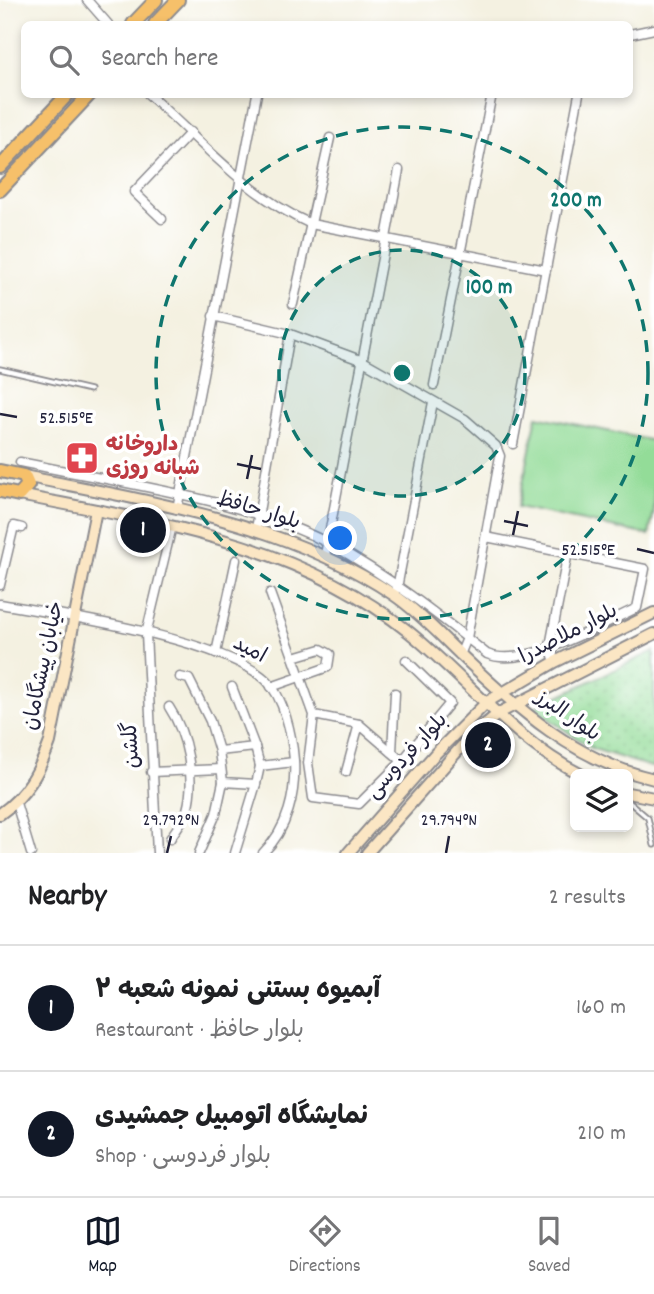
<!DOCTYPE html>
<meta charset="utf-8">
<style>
:root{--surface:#fff;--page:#f2f2f2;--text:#202124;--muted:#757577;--line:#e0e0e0;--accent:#111827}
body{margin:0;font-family:Dekko,"Playpen Sans Arabic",sans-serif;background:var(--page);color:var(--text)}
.controls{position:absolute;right:21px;bottom:21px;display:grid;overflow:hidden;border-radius:10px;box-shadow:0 4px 10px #0003}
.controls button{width:63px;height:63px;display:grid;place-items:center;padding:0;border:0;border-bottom:2px solid var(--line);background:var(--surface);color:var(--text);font:35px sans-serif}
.you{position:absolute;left:341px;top:539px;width:24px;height:24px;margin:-18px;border:5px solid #fff;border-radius:50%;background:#1a73e8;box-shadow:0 0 0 10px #1a73e833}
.badge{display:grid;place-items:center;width:46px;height:46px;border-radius:50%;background:var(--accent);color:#fff;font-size:23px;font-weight:700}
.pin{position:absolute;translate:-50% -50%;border:4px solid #fff;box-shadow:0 2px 7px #0006}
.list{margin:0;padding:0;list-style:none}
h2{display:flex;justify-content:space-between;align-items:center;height:91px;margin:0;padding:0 28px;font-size:30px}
h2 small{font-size:23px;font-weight:400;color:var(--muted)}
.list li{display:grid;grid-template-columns:46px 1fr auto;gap:21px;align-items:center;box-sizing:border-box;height:126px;padding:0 28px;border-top:2px solid var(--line)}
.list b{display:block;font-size:26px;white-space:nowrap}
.list p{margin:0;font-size:23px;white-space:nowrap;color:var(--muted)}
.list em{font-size:23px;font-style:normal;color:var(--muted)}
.icon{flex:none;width:38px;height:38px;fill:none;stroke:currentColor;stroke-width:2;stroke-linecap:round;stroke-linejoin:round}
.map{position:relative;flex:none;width:654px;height:853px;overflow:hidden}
.search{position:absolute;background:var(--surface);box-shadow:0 4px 10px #0003;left:21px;right:21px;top:21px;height:77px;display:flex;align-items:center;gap:18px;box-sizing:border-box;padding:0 24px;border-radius:10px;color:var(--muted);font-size:26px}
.sheet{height:343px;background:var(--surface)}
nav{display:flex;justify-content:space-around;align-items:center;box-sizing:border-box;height:98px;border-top:2px solid var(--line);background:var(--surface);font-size:19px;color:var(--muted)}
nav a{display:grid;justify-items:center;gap:4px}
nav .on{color:var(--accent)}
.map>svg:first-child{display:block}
.grass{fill:url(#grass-dots);stroke:#5a7f6a;stroke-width:2}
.garden{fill:#93dc98;stroke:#5a7f6a;stroke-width:2}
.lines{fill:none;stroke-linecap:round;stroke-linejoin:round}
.lane-casing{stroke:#8b8a8e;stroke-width:7}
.street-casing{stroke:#8b8a8e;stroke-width:11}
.secondary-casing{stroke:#8b8a8e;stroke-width:14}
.primary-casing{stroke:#8b8a8e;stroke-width:16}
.lane{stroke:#fff;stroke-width:3.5}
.street{stroke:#fff;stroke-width:8}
.secondary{stroke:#fbe6c4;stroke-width:10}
.primary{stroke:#f6c06b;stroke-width:12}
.ticks{fill:none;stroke:#22223b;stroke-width:2.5}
.ring{fill:none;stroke:#0f766e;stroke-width:3.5;stroke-dasharray:12 9}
.labels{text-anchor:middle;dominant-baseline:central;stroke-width:7;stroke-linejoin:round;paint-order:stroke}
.health-label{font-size:21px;font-weight:bold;fill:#be3a42;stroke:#fff;text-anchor:start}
.street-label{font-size:21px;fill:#22223b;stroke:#fff}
.ticks-label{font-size:18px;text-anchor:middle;fill:#22223b;stroke:#fff;stroke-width:7;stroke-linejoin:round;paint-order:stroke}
.centre{fill:#0f766e;stroke:#fff;stroke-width:3.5}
.ring-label{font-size:21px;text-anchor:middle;font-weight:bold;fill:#0f766e;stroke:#fff;stroke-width:7;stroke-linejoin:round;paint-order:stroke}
</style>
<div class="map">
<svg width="654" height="853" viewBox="0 0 654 853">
<defs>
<pattern id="grass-dots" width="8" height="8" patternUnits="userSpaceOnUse" patternTransform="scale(1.75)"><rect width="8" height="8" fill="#93dc98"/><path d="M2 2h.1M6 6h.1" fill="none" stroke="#7ebc84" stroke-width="1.8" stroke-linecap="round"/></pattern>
</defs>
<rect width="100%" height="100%" fill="#fff"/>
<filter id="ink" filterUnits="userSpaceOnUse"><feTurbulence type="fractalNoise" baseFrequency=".0143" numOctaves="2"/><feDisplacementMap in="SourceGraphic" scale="14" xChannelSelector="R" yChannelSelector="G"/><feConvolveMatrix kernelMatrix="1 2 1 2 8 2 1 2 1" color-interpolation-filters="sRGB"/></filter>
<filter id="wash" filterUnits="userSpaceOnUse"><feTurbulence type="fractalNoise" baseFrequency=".00686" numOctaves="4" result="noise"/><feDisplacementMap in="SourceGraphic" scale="28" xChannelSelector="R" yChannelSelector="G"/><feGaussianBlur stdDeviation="1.57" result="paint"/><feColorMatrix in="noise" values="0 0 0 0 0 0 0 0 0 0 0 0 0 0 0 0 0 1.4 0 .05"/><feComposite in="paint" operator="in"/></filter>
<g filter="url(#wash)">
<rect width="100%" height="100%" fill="#f4f1e1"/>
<path class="grass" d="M654,651V768L591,748L533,708Z"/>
<path class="garden" d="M537,416L654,441V511L649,535L518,507Z"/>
</g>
<g filter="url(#ink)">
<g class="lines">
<defs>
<g id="lane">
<path d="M0,369L90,390"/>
<path d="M628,801L648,818L654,845"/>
</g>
<g id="street">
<path d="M87,0L108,24"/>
<path d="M630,34L654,29"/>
<path d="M148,94C199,139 247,196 311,224L546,270"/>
<path d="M162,219L134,192L191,132"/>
<path d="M293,304L330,138"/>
<path d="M213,316L290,334L363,361L465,419L496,446L500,456L467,638L460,655"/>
<path d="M434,385L492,94"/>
<path d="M513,444L579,94"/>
<path d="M20,462C118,483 241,498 330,544C387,575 437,614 487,654C525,670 601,624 637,608L645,569L486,537"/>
<path d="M177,509L257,94"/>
<path d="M256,529L290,334"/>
<path d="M325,555L399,170"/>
<path d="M0,585L14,526L22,528"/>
<path d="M397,588L433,402"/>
<path d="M270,593L314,715L308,763L313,798L359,804L402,761L359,724L314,715"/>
<path d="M0,604C63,615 222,639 266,680C284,697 292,735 294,760C296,793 288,829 263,853"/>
<path d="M216,653L236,560"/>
<path d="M555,662L550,646L568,552"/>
<path d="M180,677L189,679L210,721L219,751"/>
<path d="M232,687L255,747"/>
<path d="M271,687L328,667L330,654L321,649L294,657"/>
<path d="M169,707C187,734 196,778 187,810C184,820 175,830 170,839"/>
<path d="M255,747L260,766L256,784L223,782L219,751Z"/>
<path d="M392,752L395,693"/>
<path d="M402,761L450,703L406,660"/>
<path d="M260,766L294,762"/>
<path d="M151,772L221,769"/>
<path d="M346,772L359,724"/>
<path d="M16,803L31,853"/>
<path d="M157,853L146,634L172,526"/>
<path d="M199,853L216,814L223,782"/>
<path d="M235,853L256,784"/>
</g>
<g id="secondary">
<path d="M24,476C151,502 285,522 394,595C419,612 440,635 461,655C519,710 575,761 654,779"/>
<path d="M19,495C155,522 297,542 409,632C466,678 514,741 580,774"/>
<path d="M628,793L654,798"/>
<path d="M0,814C27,795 39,772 50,742L96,510"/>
<path d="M348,853L435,754L487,702L555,662L654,613"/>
<path d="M367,853L470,737L499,713L654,634"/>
</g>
<g id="primary">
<path d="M133,24L156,0"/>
<path d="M155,24L178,0"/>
<path d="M0,167L68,94"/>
<path d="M0,190L90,94"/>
<path d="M0,471L24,476L28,485L19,495L0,491"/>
</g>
</defs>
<use href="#lane" class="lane-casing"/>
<use href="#street" class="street-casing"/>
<use href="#secondary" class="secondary-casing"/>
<use href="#primary" class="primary-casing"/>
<use href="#lane" class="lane"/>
<use href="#street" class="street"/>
<use href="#secondary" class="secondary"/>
<use href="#primary" class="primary"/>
</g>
</g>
<path class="ticks" d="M0,414L17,417M237,464L261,469M247,479L252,455M504,521L528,526M513,535L518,511M637,549L654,553M167,853L171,836M446,853L449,836"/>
<circle cx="402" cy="373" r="123" fill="#0f766e" fill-opacity=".12"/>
<g class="ring">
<circle cx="402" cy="373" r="123"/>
<circle cx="402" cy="373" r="246"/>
</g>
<defs>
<symbol id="pharmacy-square" viewBox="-11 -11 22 22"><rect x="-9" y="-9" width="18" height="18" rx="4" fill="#e0444e" stroke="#fff"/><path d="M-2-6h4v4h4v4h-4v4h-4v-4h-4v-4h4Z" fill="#fff"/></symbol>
</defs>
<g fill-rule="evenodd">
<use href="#pharmacy-square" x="63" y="439" width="38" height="38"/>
</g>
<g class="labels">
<g class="health-label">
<text x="106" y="446">داروخانه<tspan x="106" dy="24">شبانه روزی</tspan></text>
</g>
<g class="street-label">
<text transform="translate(258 512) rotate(17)">بلوار حافظ</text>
<text transform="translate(569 635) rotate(-27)">بلوار ملاصدرا</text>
<text transform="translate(249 651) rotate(28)">امید</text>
<text transform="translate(45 666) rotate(-78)">خیابان پیشگامان</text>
<text transform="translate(567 717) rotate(35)">بلوار البرز</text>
<text transform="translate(133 745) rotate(-93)">گلشن</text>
<text transform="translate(408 757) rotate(-47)">بلوار فردوسی</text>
</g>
</g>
<g class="ticks-label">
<text x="66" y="423">52.515°E</text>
<text x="588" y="555">52.515°E</text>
<text x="171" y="825">29.792°N</text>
<text x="449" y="825">29.794°N</text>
</g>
<circle cx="402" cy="373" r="10" class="centre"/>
<g class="ring-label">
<text x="576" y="206">200 m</text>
<text x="489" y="293">100 m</text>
</g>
</svg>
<div class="controls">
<button><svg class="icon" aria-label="layers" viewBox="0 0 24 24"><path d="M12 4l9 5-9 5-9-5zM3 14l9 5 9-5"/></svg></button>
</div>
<div class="you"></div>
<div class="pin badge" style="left:143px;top:530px">1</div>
<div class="pin badge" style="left:488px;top:745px">2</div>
<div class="search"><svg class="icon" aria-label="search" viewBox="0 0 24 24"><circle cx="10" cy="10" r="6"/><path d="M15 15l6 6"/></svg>Search here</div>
</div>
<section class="sheet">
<h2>Nearby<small>2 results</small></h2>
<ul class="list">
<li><span class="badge">1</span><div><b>آبمیوه بستنی نمونه شعبه ۲</b><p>Restaurant · بلوار حافظ</p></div><em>160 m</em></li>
<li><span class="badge">2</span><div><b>نمایشگاه اتومبیل جمشیدی</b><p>Shop · بلوار فردوسی</p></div><em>210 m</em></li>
</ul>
</section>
<nav>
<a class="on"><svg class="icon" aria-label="map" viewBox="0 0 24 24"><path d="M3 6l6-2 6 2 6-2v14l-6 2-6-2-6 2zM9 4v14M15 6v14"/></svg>Map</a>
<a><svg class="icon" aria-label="directions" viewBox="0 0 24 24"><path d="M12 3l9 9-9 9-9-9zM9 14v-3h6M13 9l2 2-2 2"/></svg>Directions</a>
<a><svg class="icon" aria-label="saved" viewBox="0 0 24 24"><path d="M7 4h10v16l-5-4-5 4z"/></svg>Saved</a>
</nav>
